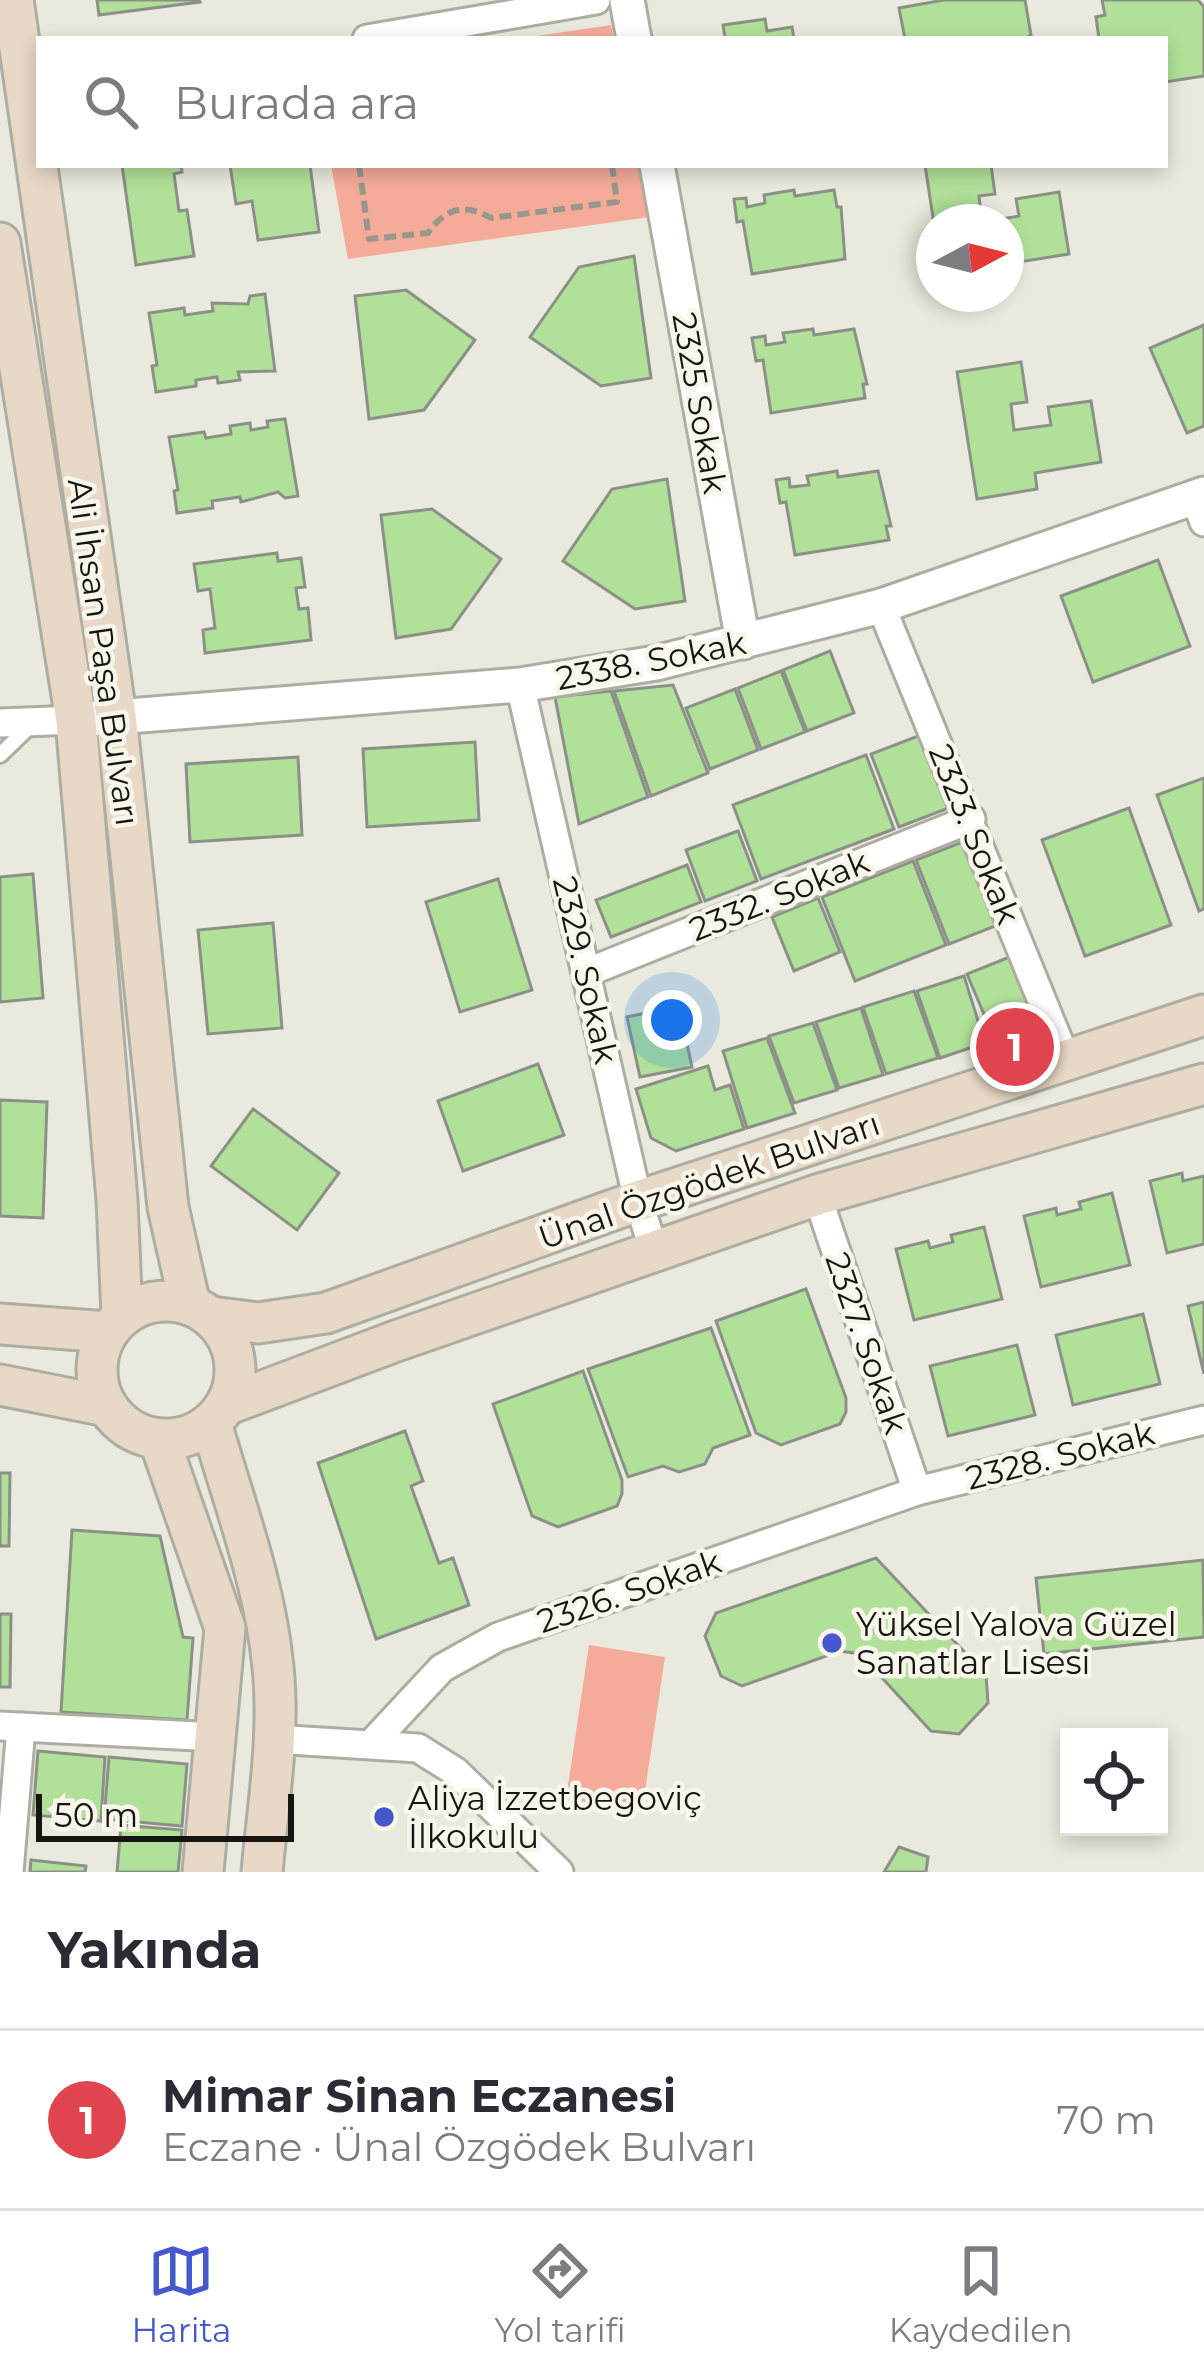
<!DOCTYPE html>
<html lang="tr">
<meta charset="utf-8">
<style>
:root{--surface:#fff;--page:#f7f7f7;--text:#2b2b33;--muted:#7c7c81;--line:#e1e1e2;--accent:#4558cc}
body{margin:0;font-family:Montserrat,sans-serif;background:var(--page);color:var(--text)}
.controls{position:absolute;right:36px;bottom:36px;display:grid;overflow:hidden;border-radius:0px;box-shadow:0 6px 18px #0003}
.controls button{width:108px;height:108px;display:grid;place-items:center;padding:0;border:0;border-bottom:3px solid var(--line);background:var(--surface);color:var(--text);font:60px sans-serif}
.compass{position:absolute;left:916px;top:204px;width:108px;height:108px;border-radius:50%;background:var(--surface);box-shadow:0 6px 18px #0003;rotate:83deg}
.scale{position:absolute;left:36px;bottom:30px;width:258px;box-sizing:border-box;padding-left:12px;border:6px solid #161511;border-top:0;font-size:33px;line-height:42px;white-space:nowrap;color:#161511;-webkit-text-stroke:9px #f8f6ea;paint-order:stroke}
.you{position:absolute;left:672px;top:1020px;width:42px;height:42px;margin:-30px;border:9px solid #fff;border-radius:50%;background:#1a73e8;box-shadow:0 0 0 18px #1a73e833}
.badge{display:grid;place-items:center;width:78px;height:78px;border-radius:50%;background:var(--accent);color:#fff;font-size:39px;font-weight:700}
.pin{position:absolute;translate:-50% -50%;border:6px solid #fff;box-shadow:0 3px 12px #0006}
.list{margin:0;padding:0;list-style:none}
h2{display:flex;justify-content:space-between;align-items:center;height:156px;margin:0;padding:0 48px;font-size:51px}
h2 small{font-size:39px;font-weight:400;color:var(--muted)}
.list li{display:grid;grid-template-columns:78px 1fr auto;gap:36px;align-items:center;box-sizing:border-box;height:180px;padding:0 48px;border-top:3px solid var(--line)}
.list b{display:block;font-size:45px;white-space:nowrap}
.list p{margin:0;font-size:39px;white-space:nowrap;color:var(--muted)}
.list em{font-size:39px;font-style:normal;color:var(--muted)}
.icon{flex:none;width:66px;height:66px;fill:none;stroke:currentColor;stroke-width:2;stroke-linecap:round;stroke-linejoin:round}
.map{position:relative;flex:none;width:1204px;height:1872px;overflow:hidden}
.search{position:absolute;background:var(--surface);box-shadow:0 6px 18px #0003;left:36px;right:36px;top:36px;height:132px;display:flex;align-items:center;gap:30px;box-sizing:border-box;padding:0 42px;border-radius:0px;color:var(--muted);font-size:45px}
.sheet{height:336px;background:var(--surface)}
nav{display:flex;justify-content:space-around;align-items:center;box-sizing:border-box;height:168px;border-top:3px solid var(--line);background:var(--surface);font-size:33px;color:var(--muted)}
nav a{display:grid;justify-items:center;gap:6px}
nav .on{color:var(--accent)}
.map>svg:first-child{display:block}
.green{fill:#f5ab9a}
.building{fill:#b1e198;stroke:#8b9188;stroke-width:3}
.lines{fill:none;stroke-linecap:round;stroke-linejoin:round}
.service-casing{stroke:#aeada2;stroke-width:20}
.minor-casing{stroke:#aeada2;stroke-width:33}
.tertiary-casing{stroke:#aeada2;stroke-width:39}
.secondary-casing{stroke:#aeada2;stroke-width:45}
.path{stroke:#98978e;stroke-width:6;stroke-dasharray:12 6;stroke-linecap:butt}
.service{stroke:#fff;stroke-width:14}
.minor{stroke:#fff;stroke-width:27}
.tertiary{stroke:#fff;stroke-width:33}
.secondary{stroke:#e8d8c7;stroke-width:39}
.poi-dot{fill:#4558cc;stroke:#f8f6ea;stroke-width:4.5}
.labels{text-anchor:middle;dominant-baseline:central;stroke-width:9;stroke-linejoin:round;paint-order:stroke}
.street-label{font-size:33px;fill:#161511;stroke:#f8f6ea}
.poi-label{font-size:33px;fill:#161511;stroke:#f8f6ea;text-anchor:start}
</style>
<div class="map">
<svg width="1204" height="1872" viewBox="0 0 1204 1872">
<rect width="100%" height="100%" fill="#eae9dd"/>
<g class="green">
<path d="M611,25L614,39H516Z"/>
<path d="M331,165H640L650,217L348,259Z"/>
<path d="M589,1645L665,1657L642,1811L566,1799Z"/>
</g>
<g class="building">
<path d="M97,0H199L200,2L99,15Z"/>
<path d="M944,0H1025L1031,35L1023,39H905L899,8Z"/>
<path d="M1102,0H1198L1204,7V76L1165,82V39H1099L1096,17L1105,15Z"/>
<path d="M765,19L767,31L792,27L794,39H716L725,38L723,25Z"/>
<path d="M122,165H181L182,172L174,174L179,211L187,210L194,256L136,265Z"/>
<path d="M230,165H310L319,232L258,240L252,201L236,204Z"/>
<path d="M925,165H991L995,194L979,196L982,222L1019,216L1016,199L1059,192L1069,254L1006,264V222L934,224Z"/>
<path d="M794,190L795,196L834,190L837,207H841L845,259L752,274L743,221L737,222L734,199L746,198L747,207L765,203L764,195Z"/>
<path d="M634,256L651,378L601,386L530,337L579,267Z"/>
<path d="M406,290L475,340L424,410L369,419L355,296Z"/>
<path d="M265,294L275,371L238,372L240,380L218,383L217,377L196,380V386L156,392L152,366L157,365L149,313L184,308L185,315L213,311L212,303L248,304L250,296Z"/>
<path d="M1204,325V426L1187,433L1150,348Z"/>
<path d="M813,329L814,335L854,329L867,384H863L865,398L771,413L763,360L756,361L752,338L765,336L766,345L785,342L783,333Z"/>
<path d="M1021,362L1027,402L1011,404L1014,430L1051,425L1048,407L1091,401L1101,462L1035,473L1037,489L977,499L957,372Z"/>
<path d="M285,419L298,496L285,498L278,492L241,502L240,497L212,501L213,508L177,513L174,491L178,490L169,437L204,432L206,438L231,434L230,426L250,423L251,430L268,427L267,421Z"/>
<path d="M837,471L838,477L878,471L891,526H886L889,540L795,555L786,502L780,503L776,480L789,478L790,487L809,485L807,476Z"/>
<path d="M667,479L685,601L635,609L563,561L612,489Z"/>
<path d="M432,509L501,559L451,629L396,638L381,515Z"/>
<path d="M277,553L278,561L301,558L305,587L296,588L299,609L308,608L311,640L205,653L203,630L215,628L210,589L198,591L194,564Z"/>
<path d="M1158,560L1190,646L1093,682L1061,596Z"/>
<path d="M830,651L854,713L807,731L783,670Z"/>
<path d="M781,671L805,732L761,749L738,688Z"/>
<path d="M673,685L708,773L651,796L614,691Z"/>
<path d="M735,689L758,750L710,769L686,708Z"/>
<path d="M611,691L648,797L579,824L555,697Z"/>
<path d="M926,733L954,806L899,827L871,754Z"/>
<path d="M475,742L479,820L367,827L363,749Z"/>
<path d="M866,755L894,829L761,879L733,805Z"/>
<path d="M298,757L302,835L190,842L186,764Z"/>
<path d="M1204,778V909L1199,911L1157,795Z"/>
<path d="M1129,808L1171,925L1085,956L1042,840Z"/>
<path d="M738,831L757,881L705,901L686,850Z"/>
<path d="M965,841L998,925L949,944L916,860Z"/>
<path d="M913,861L946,945L855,981L822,897Z"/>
<path d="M687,865L701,902L611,937L596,900Z"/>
<path d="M33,874L43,998L0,1002V877Z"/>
<path d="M498,879L532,990L460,1012L426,902Z"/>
<path d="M818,898L840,952L794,971L772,917Z"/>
<path d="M273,923L282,1028L208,1034L198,930Z"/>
<path d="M1012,956L1041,1026L997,1045L967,974Z"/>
<path d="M964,976L985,1043L940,1058L917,991Z"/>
<path d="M914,991L938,1058L886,1074L863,1007Z"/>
<path d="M679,1006L692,1067L640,1077L627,1017Z"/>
<path d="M861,1008L883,1075L839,1088L816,1022Z"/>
<path d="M813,1023L837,1090L794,1103L769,1036Z"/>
<path d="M767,1038L795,1113L747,1128L723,1051Z"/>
<path d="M538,1064L564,1135L463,1171L438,1101Z"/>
<path d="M708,1066L715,1090L730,1085L744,1129L676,1151L651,1138L636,1089Z"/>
<path d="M0,1100L47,1102L43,1218L0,1216Z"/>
<path d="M253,1109L339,1173L297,1230L211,1166Z"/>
<path d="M1182,1173L1183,1181L1204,1176V1244L1167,1253L1150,1181Z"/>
<path d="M1112,1193L1130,1265L1041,1287L1024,1216L1056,1208L1057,1215L1081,1209L1079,1202Z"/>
<path d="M984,1227L1002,1299L914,1320L896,1249L928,1241L930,1248L953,1242L951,1235Z"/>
<path d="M806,1289L846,1398V1412L840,1424L781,1445L756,1433L716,1321Z"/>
<path d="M1204,1302V1374L1188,1306Z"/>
<path d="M1143,1314L1160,1384L1073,1405L1056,1335Z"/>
<path d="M711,1328L750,1435L713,1448L705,1464L679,1472L663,1466L628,1477L588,1369Z"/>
<path d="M1017,1345L1035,1415L948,1436L930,1366Z"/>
<path d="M583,1371L622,1480V1494L617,1506L558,1527L532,1516L493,1404Z"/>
<path d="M405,1431L423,1481L411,1486L439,1563L453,1558L469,1605L376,1639L318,1463Z"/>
<path d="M0,1473H10L9,1546H0Z"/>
<path d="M72,1530L160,1536L183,1637L193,1638L187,1720L61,1712Z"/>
<path d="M876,1558L986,1675L988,1703L959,1734L931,1731L860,1654L840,1651L742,1686L721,1676L705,1636L716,1613Z"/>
<path d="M1203,1560L1204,1637L1044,1654L1036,1578Z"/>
<path d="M0,1614H11L10,1687H0Z"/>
<path d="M38,1751L105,1757L101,1821L33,1815Z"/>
<path d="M109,1757L187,1764L182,1826L104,1819Z"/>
<path d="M121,1825L182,1830L178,1872H117Z"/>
<path d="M899,1847L928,1857L926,1872H884Z"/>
<path d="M31,1860L86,1866L85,1872H30Z"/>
</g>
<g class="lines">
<defs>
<path id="service" d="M0,755L31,725"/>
<g id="minor">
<path d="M367,39L596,0"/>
<path d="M1195,498L1204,522"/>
<path d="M881,606L1067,1062"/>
<path d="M520,685L638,1201L655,1253"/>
<path d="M0,723L76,720"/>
<path d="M588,972L971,819"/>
<path d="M817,1195L917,1491"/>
<path d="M0,1726L217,1737"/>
<path d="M273,1739L418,1748L456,1772L559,1872"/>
<path d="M372,1743L442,1668L498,1637L917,1491L1204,1420"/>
<path d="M9,1872L21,1727"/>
</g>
<g id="tertiary">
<path d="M627,0L634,39"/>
<path d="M657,165L743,642"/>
<path d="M90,719L520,685L656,663L881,606L1204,494"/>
</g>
<g id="secondary">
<path d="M13,0L116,716L168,1207L190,1305"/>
<path d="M0,243L76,720L117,1200L122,1316"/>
<circle cx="166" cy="1370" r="69"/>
<path d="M211,1317L258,1323L326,1313L638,1201L1204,1015"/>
<path d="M0,1324L108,1332"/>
<path d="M0,1385L107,1406"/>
<path d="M226,1405L396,1341L817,1195L1204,1084"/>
<path d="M211,1423C234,1503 265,1584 273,1667C280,1735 268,1805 262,1872"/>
<path d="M159,1439L225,1628L203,1872"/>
</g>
</defs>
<use href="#service" class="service-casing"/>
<use href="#minor" class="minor-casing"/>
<use href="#tertiary" class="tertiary-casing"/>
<use href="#secondary" class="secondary-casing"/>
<path class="path" d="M359,165L369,239L428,233C445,209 463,202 491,218L617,202L612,165"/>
<use href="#service" class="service"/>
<use href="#minor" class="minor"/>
<use href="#tertiary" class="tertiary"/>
<use href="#secondary" class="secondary"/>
</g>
<g class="poi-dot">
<circle cx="832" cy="1643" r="12"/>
<circle cx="384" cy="1817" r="12"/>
</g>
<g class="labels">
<g class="street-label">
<text transform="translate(700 403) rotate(80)">2325 Sokak</text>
<text transform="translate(104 652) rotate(82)">Ali İhsan Paşa Bulvarı</text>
<text transform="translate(651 660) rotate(-11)">2338. Sokak</text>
<text transform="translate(975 834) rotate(68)">2323. Sokak</text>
<text transform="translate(779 895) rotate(-22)">2332. Sokak</text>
<text transform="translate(586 970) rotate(77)">2329. Sokak</text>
<text transform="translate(709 1180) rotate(-19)">Ünal Özgödek Bulvarı</text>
<text transform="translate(867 1343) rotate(71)">2327. Sokak</text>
<text transform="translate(1060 1455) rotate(-14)">2328. Sokak</text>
<text transform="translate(629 1591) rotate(-19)">2326. Sokak</text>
</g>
<g class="poi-label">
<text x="856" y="1624">Yüksel Yalova Güzel<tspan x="856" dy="38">Sanatlar Lisesi</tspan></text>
<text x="408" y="1798">Aliya İzzetbegoviç<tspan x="408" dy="38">İlkokulu</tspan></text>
</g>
</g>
</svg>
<div class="controls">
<button><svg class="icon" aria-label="locate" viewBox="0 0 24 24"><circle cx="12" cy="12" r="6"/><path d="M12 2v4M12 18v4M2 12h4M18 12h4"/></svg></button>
</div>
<svg class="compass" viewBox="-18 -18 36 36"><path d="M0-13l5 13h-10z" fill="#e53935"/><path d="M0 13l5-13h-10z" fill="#7c7c81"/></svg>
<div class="scale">50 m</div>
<div class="you"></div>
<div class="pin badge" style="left:1015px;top:1047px;background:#e0444e">1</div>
<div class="search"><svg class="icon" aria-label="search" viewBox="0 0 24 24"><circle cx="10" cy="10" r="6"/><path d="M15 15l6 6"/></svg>Burada ara</div>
</div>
<section class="sheet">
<h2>Yakında<small></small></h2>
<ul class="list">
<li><span class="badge" style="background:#e0444e">1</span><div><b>Mimar Sinan Eczanesi</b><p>Eczane · Ünal Özgödek Bulvarı</p></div><em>70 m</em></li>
</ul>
</section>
<nav>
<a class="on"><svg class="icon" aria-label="map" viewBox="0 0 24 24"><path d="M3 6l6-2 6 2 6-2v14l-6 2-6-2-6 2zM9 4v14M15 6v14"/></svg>Harita</a>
<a><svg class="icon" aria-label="directions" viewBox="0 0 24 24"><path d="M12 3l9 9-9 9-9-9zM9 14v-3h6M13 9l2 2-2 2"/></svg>Yol tarifi</a>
<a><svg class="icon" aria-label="saved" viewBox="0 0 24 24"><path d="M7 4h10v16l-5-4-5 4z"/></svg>Kaydedilen</a>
</nav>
